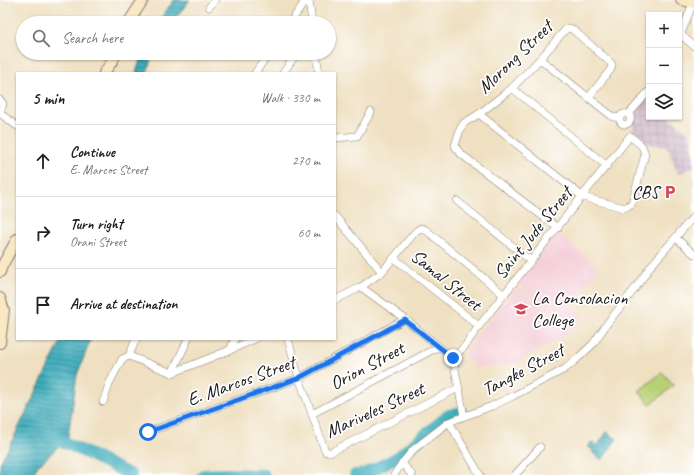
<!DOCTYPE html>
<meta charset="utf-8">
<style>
:root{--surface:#fff;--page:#f2f2f2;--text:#222;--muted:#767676;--line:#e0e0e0}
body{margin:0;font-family:Caveat,sans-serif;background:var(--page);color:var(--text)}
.controls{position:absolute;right:12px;top:12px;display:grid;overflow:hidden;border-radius:0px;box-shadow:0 1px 3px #0004}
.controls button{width:36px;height:36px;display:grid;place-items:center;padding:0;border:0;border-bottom:1px solid var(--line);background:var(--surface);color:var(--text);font:20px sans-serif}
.stop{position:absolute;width:12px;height:12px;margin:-9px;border:3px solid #1a73e8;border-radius:50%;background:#fff}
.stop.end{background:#1a73e8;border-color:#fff;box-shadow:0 1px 4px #0008}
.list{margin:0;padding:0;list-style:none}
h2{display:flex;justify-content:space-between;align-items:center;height:52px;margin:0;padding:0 16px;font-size:17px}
h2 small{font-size:13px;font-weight:400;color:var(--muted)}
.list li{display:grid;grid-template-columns:26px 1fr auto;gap:12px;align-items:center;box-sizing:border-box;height:72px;padding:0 16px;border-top:1px solid var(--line)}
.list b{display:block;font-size:15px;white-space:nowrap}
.list p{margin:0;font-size:13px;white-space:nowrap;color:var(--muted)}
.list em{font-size:13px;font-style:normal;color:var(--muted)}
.icon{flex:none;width:22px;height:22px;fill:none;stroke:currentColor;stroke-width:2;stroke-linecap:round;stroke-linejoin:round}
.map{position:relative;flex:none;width:694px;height:475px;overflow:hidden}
.search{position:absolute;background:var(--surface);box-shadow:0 1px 3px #0004;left:16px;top:16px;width:320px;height:44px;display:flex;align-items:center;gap:10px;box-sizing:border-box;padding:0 14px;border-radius:22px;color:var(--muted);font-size:15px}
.panel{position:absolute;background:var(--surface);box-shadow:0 1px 3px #0004;left:16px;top:72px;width:320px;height:268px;border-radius:0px}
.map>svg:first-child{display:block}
.built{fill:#f5cfd9}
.industrial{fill:url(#industrial-grid)}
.garden{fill:#b8d075;stroke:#6a7648}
.water{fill:url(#water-rules);stroke:#2c646b}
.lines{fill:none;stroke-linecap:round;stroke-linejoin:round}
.river{stroke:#3dacba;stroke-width:12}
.street-casing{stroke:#867e6e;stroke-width:8}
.secondary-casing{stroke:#867e6e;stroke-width:12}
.street{stroke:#fff;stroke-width:7}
.secondary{stroke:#fae7c3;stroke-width:10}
.route{stroke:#1a73e8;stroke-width:5}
.labels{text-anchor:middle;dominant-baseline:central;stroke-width:3.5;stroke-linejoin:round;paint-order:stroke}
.street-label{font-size:19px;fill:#1c1c1c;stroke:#fff}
.poi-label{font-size:19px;fill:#1c1c1c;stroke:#fff;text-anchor:end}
</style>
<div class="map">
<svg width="694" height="475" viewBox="0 0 694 475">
<defs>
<pattern id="industrial-grid" width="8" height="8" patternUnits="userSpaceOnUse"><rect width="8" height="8" fill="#d1bdcb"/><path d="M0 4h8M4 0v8" fill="none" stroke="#b3a2ae"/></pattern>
<pattern id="water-rules" width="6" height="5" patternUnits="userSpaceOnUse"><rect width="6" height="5" fill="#3dacba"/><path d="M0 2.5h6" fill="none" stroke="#328b96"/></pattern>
</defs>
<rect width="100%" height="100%" fill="#fff"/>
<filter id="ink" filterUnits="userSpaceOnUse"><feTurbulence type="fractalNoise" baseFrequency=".025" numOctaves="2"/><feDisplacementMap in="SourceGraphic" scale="8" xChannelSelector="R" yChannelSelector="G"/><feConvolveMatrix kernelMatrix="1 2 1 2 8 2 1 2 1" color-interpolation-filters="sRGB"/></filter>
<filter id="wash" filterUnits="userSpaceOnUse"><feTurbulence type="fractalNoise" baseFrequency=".012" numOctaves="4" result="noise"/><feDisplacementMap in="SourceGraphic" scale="16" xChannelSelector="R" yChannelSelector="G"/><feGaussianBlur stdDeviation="0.9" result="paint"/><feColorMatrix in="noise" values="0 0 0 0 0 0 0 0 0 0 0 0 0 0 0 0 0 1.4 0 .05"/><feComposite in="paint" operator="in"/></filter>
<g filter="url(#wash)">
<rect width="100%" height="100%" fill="#efe0c1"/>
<g class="built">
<path d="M557,232L599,269L570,304L583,317L571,330L517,283Z"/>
<path d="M518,286L570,333L514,364L475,368L465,353L478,334Z"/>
</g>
<path class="industrial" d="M645,98L649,101V117H669L689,133L694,160V167L678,174L667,146L644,144L639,140L633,127L636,113Z"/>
<path class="garden" d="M662,372L674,385L650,405L639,391Z"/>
<g class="water">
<path d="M174,0H190L171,23H157Z"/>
<path d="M142,53H153L147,73H136Z"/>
<path d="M62,339H91L77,375L68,437L38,466L32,475H0V463L10,445Z"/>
<path d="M607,432L617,439L602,460L592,452L593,450L588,447L591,442L597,446Z"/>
</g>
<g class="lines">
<g class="river">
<path d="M50,435L131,475"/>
<path d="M203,475L225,474L264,475"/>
<path d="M355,475L364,474L398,457L449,415L461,412"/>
</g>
</g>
</g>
<g filter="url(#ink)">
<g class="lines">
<defs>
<g id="street">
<path d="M309,0L312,23"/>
<path d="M209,7L215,0"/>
<path d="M290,23L306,0"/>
<path d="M681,35L694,46"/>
<path d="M679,39L693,3"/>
<path d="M316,53L319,73"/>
<path d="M540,59L613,117L620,118"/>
<path d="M255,73L269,53"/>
<path d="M283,73L297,53"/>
<path d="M512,88L607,166"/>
<path d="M0,100L3,104L1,109V114L17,126"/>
<circle cx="625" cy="119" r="5.5"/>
<path d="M479,114L583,197L624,208L628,206L632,203L645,154L642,146L630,136"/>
<path d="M628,115L649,91"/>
<path d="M335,138L357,136L371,112"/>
<path d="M457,201L531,261"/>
<path d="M335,216L382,272"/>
<path d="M558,228L461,154L455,146L460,129L464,123L479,114L512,88L540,59L565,30L568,28L572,29L610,62L612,65L611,69L589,97"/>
<path d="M676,238L694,254"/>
<path d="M394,258L479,326"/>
<path d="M361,287L405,319L453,358L464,416"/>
<path d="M335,300L361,287L382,272L416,231L421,228L426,230L504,295"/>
<path d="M288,339L299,378L324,448L326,452H331L458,388"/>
<path d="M230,350L235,339"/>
<path d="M129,356L172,373L230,350L255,339"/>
<path d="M129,356L136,339"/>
<path d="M453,358L465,346L479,326L630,136"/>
<path d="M172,373L188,339"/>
<path d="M103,402L110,382L122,359L129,356"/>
<path d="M312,414L438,347"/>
<path d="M449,422L480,475"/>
<path d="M148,432L299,378L405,319"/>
<path d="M402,463L412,475"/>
<path d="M394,475L402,463L414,449L449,422L492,406L513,396L565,369L577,359L593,344L606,325L637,286L650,267L694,216"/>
<path d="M515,475L540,447"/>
</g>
<g id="secondary">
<path d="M681,0L694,3"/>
<path d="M128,23L143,0"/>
<path d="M104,73L113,60L116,53"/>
<path d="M0,272L2,266L17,239"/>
<path d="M0,298L4,310L0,343"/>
</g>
</defs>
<use href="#street" class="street-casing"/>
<use href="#secondary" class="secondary-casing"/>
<use href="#street" class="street"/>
<use href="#secondary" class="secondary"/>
</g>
</g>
<g class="lines" filter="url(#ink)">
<path class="route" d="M148,432L299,378L405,320L453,358"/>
</g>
<defs>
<symbol id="parking-bare" viewBox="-9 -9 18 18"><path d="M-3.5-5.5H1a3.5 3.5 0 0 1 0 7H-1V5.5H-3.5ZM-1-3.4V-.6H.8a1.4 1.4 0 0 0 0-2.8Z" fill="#d1495b" stroke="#fff" stroke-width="2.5" paint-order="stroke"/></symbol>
<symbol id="university-bare" viewBox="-9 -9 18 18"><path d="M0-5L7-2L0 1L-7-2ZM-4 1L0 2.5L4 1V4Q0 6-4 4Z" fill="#d1495b" stroke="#fff" stroke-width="2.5" paint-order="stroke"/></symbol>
</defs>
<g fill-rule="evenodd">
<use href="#parking-bare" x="660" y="182" width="20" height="20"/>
<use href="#university-bare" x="511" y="299" width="20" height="20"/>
</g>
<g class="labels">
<g class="street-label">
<text transform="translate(515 57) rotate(-44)">Morong Street</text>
<text transform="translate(533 233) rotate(-51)">Saint Jude Street</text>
<text transform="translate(446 280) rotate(39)">Samal Street</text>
<text transform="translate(367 366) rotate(-28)">Orion Street</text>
<text transform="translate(523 370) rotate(-28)">Tangke Street</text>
<text transform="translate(241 381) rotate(-20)">E. Marcos Street</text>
<text transform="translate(375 410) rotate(-25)">Mariveles Street</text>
</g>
<g class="poi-label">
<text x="659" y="192">CBS</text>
<text x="532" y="298" text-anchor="start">La Consolacion<tspan x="532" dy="22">College</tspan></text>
</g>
</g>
</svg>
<div class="controls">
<button>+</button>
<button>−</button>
<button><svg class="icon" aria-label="layers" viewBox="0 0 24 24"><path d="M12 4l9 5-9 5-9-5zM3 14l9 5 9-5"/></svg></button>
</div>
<div class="stop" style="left:148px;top:432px"></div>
<div class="stop end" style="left:453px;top:358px"></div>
<div class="search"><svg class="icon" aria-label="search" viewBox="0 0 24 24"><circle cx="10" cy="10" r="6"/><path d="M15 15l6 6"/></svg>Search here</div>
<section class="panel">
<h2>5 min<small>Walk · 330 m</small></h2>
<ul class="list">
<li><svg class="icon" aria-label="ahead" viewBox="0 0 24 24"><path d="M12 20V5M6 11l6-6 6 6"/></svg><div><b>Continue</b><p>E. Marcos Street</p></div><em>270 m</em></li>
<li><svg class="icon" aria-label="right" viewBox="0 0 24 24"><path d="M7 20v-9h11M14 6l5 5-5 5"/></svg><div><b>Turn right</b><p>Orani Street</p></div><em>60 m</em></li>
<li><svg class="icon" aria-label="arrive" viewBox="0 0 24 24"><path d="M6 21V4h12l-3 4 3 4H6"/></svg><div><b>Arrive at destination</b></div></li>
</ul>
</section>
</div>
